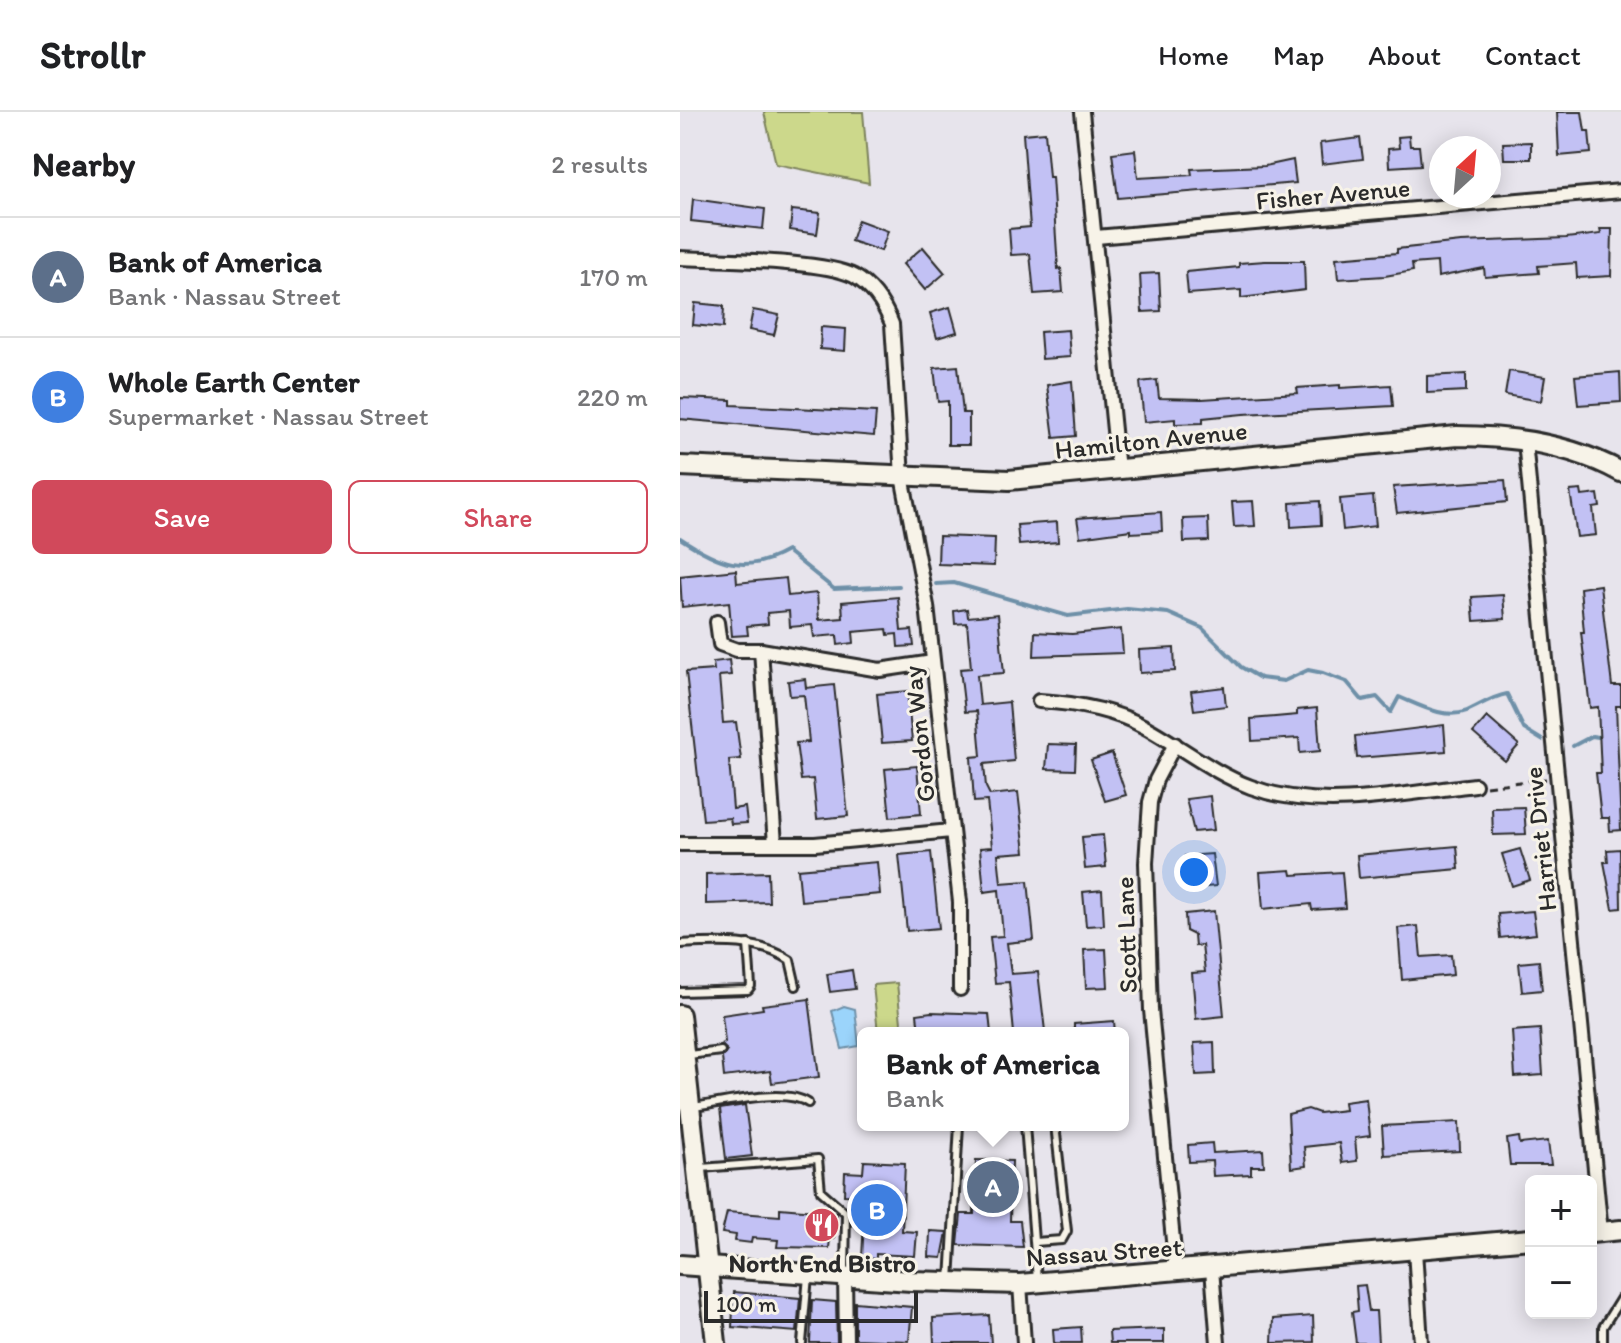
<!DOCTYPE html>
<meta charset="utf-8">
<style>
:root{--surface:#fff;--page:#f6f6f6;--text:#202124;--muted:#757577;--line:#e0e0e0;--accent:#d1495b}
body{margin:0;font-family:Itim,sans-serif;background:var(--page);color:var(--text)}
.controls{position:absolute;right:24px;bottom:24px;display:grid;overflow:hidden;border-radius:12px;box-shadow:0 4px 20px #0003}
.controls button{width:72px;height:72px;display:grid;place-items:center;padding:0;border:0;border-bottom:2px solid var(--line);background:var(--surface);color:var(--text);font:40px sans-serif}
.compass{position:absolute;left:749px;top:24px;width:72px;height:72px;border-radius:50%;background:var(--surface);box-shadow:0 4px 20px #0003;rotate:26deg}
.scale{position:absolute;left:24px;bottom:20px;width:214px;box-sizing:border-box;padding-left:8px;border:4px solid #2b2b2b;border-top:0;font-size:22px;line-height:28px;white-space:nowrap;color:#2b2b2b;-webkit-text-stroke:6px #f7f3e8;paint-order:stroke}
.you{position:absolute;left:514px;top:760px;width:28px;height:28px;margin:-20px;border:6px solid #fff;border-radius:50%;background:#1a73e8;box-shadow:0 0 0 12px #1a73e833}
.badge{display:grid;place-items:center;width:52px;height:52px;border-radius:50%;background:var(--accent);color:#fff;font-size:26px;font-weight:700}
.pin{position:absolute;translate:-50% -50%;border:4px solid #fff;box-shadow:0 2px 8px #0006}
.popup{position:absolute;left:177px;top:915px;width:272px;height:104px;box-sizing:border-box;display:grid;place-content:center;border-radius:12px;background:var(--surface);filter:drop-shadow(0 2px 6px #0005);font-size:26px;white-space:nowrap;color:var(--muted)}
.popup b{font-size:30px;color:var(--text)}
.popup::after{content:'';position:absolute;left:50%;top:100%;margin-left:-16px;border:16px solid transparent;border-top-color:var(--surface)}
.list{margin:0;padding:0;list-style:none}
h2{display:flex;justify-content:space-between;align-items:center;height:104px;margin:0;padding:0 32px;font-size:34px}
h2 small{font-size:26px;font-weight:400;color:var(--muted)}
.list li{display:grid;grid-template-columns:52px 1fr auto;gap:24px;align-items:center;box-sizing:border-box;height:120px;padding:0 32px;border-top:2px solid var(--line)}
.list b{display:block;font-size:30px;white-space:nowrap}
.list p{margin:0;font-size:26px;white-space:nowrap;color:var(--muted)}
.list em{font-size:26px;font-style:normal;color:var(--muted)}
.actions{display:flex;gap:16px;padding:24px 32px}
.actions a{flex:1;padding:18px 0;border:2px solid var(--accent);border-radius:12px;text-align:center;font-size:28px;color:var(--accent)}
.actions .main{background:var(--accent);color:#fff}
.map{position:relative;flex:none;width:941px;height:1231px;overflow:hidden}
header{display:flex;align-items:center;gap:48px;box-sizing:border-box;height:112px;padding:0 40px;background:var(--surface);border-bottom:2px solid var(--line)}
header strong{font-size:38px}
nav{display:flex;gap:44px;margin-inline-start:auto;font-size:28px}
main{display:flex}
aside{flex:1;background:var(--surface)}
.map>svg:first-child{display:block}
.green{fill:#ccd88b;stroke:#7c825b;stroke-width:2}
.water{fill:#9bd4fb;stroke:#6e90a8;stroke-width:2}
.lines{fill:none;stroke-linecap:round;stroke-linejoin:round}
.stream{stroke:#6e90a8;stroke-width:4}
.building{fill:#c2c1f4;stroke:#2b2b2b;stroke-width:2}
.lane-casing{stroke:#2b2b2b;stroke-width:12}
.street-casing{stroke:#2b2b2b;stroke-width:18}
.secondary-casing{stroke:#2b2b2b;stroke-width:24}
.path{stroke:#2b2b2b;stroke-width:3;stroke-dasharray:8 6;stroke-linecap:butt}
.lane{stroke:#f7f3e8;stroke-width:6}
.street{stroke:#f7f3e8;stroke-width:12}
.secondary{stroke:#f7f3e8;stroke-width:18}
.labels{text-anchor:middle;dominant-baseline:central;stroke-width:6;stroke-linejoin:round;paint-order:stroke}
.street-label{font-size:26px;fill:#2b2b2b;stroke:#f7f3e8}
.poi-label{font-size:26px;font-weight:bold;fill:#2b2b2b;stroke:#f7f3e8}
</style>
<header>
<strong>Strollr</strong>
<nav><a>Home</a><a>Map</a><a>About</a><a>Contact</a></nav>
</header>
<main>
<aside>
<h2>Nearby<small>2 results</small></h2>
<ul class="list">
<li><span class="badge" style="background:#5c6f8a">A</span><div><b>Bank of America</b><p>Bank · Nassau Street</p></div><em>170 m</em></li>
<li><span class="badge" style="background:#3f7fe0">B</span><div><b>Whole Earth Center</b><p>Supermarket · Nassau Street</p></div><em>220 m</em></li>
</ul>
<div class="actions"><a class="main">Save</a><a>Share</a></div>
</aside>
<div class="map">
<svg width="941" height="1231" viewBox="0 0 941 1231">
<rect width="100%" height="100%" fill="#e7e4ec"/>
<filter id="ink" filterUnits="userSpaceOnUse"><feTurbulence type="fractalNoise" baseFrequency=".0125" numOctaves="2"/><feDisplacementMap in="SourceGraphic" scale="16" xChannelSelector="R" yChannelSelector="G"/><feConvolveMatrix kernelMatrix="1 2 1 2 8 2 1 2 1" color-interpolation-filters="sRGB"/></filter>
<g filter="url(#ink)">
<g class="green">
<path d="M84,0H183L189,71L96,52Z"/>
<path d="M217,871L222,921H198L193,873Z"/>
</g>
<path class="water" d="M164,894L175,897L179,934L162,937L152,899Z"/>
<g class="lines">
<g class="stream">
<path d="M0,426C38,451 65,463 107,439L154,477L219,474"/>
<path d="M256,472L274,471L388,504L447,497L488,501L522,516L561,555L580,566L604,569L628,558L643,561L667,570L682,588L697,585L711,600L719,585C739,593 765,608 787,599C801,593 811,585 827,582L844,617L862,628"/>
<path d="M893,634L912,624L925,626"/>
</g>
</g>
<g class="building">
<path d="M877,0H902L905,19H909L911,41L879,44Z"/>
<path d="M365,20L369,65H372L378,157L381,156L383,180L354,182L350,142L331,143L329,117L350,115L343,22Z"/>
<path d="M729,24L730,34H739L741,53L709,55L708,37L719,36L718,25Z"/>
<path d="M680,26L683,47L642,52L640,31Z"/>
<path d="M851,30V47H824L823,31Z"/>
<path d="M455,38L458,66L512,63L511,57L585,54L613,48L616,71L438,86L432,41Z"/>
<path d="M13,87L85,97L83,117L11,109Z"/>
<path d="M112,98L140,101L137,122L110,118Z"/>
<path d="M178,108L208,119L201,139L171,129Z"/>
<path d="M920,117H932L931,164L897,166L896,151L858,154L859,161L805,165L804,156L758,165L757,150L732,152L733,159L705,164L658,167L656,146L717,141V137L781,130L886,126L921,122Z"/>
<path d="M243,135L265,161L245,178L223,152Z"/>
<path d="M585,149H624L625,178L561,186V178L508,182L506,160L559,155V151Z"/>
<path d="M479,161L481,199L462,200L460,162Z"/>
<path d="M15,191L44,194L43,216L13,213Z"/>
<path d="M270,195L277,220L257,226L250,201Z"/>
<path d="M73,198L99,203L94,223L69,218Z"/>
<path d="M141,215L166,217L165,239L140,237Z"/>
<path d="M388,218L390,245L362,247L360,220Z"/>
<path d="M278,254L283,301H289V333H268V289L258,290L254,256Z"/>
<path d="M829,259L865,265L861,289L825,283Z"/>
<path d="M940,260L941,290L898,293L895,264Z"/>
<path d="M786,262V279L747,281V264Z"/>
<path d="M477,268L479,286L522,287L618,281L617,276L660,273V276L711,273L713,294L563,302L523,306V311L495,312V307L464,310L460,270Z"/>
<path d="M392,269L396,324L374,326L367,273Z"/>
<path d="M0,286L51,288V293L196,300L194,324L0,307Z"/>
<path d="M825,368L827,390L717,401L713,375Z"/>
<path d="M901,378L902,384L918,382L920,395L913,396L916,423L897,425L890,379Z"/>
<path d="M693,384L696,414L663,418L660,387Z"/>
<path d="M573,389L575,414L554,415L552,390Z"/>
<path d="M640,389L641,413L611,415L610,391Z"/>
<path d="M481,400L482,419L451,421V418L400,425L397,406Z"/>
<path d="M528,406L529,429L504,430L503,407Z"/>
<path d="M377,410L378,430L339,433L337,413Z"/>
<path d="M259,424L315,426L314,454L258,452Z"/>
<path d="M56,458L57,471L106,466L108,484L137,481L139,508L163,506L162,490L218,485L221,519L232,518L234,534L218,535L217,522L208,523L207,517L173,520L174,531L158,533L157,523L134,525L132,513L110,515L109,499L87,501L88,512L67,514L68,523L52,524L49,490L2,495L0,464Z"/>
<path d="M920,473L932,574H941V594H936L941,718L930,719L929,706H921L916,661H921L918,595L910,596L901,520H904L900,476Z"/>
<path d="M823,483L825,507L794,509L792,485Z"/>
<path d="M287,497L288,505L318,502L324,561L297,563L300,593L329,590L334,649L304,652L306,675L310,683L338,680L345,740L318,742L321,771L348,769L354,828L327,831L331,862L358,860L365,919L334,921L329,870L315,871L310,825L323,824L319,778L304,780L300,736L312,735L307,689L294,690L291,645L301,644L297,599L285,600L280,557L291,556L287,511L275,512L274,499Z"/>
<path d="M441,517L443,541L354,544L355,520L392,522Z"/>
<path d="M494,536L495,559L460,561L459,538Z"/>
<path d="M49,548L51,563L39,564L43,611L56,610L61,647L49,648L53,697L65,695L67,711L51,712L50,706L23,708L6,560L34,558L33,550Z"/>
<path d="M125,567L126,576L154,573L168,704L137,707L133,667L121,668L116,631L129,630L124,583L110,584L108,569Z"/>
<path d="M544,575L546,594L514,598L511,579Z"/>
<path d="M227,579L232,629L202,631L197,582Z"/>
<path d="M637,596L640,639L620,641L619,626L572,629L571,607L617,603V598Z"/>
<path d="M807,605L839,633L825,649L793,621Z"/>
<path d="M764,613L766,639L677,646L675,624Z"/>
<path d="M368,632L396,633L395,658L366,657Z"/>
<path d="M432,641L446,683L425,689L411,648Z"/>
<path d="M237,654L241,702L210,705L205,657Z"/>
<path d="M530,684L534,718L514,720L506,687Z"/>
<path d="M844,695L846,722L813,723L812,696Z"/>
<path d="M423,723L426,755L405,757L402,725Z"/>
<path d="M777,734L779,757L679,766L677,743Z"/>
<path d="M840,737L850,768L832,774L822,742Z"/>
<path d="M940,737L941,796L933,797L924,750H928L927,738Z"/>
<path d="M251,740L259,816L227,819L219,743Z"/>
<path d="M532,742L536,774L514,776L513,762H507L505,744Z"/>
<path d="M197,750L200,782L121,789L118,757Z"/>
<path d="M611,758L612,763L662,760L665,796L632,798L631,792L583,797L580,760Z"/>
<path d="M88,760L89,790L26,792V762Z"/>
<path d="M422,778L424,813L406,814L403,780Z"/>
<path d="M534,799L544,904L516,907L512,861L525,860L522,833L515,834L514,823L506,819L505,802Z"/>
<path d="M853,799L856,822L820,826L818,802Z"/>
<path d="M738,814L741,845L771,843L773,863L722,868L718,816Z"/>
<path d="M426,837L428,875L406,876L404,838Z"/>
<path d="M859,849L862,878L842,880L839,851Z"/>
<path d="M172,858L175,877L150,880L147,862Z"/>
<path d="M129,887L139,965L92,971L90,959L44,965L42,945L47,939L40,933L45,930L42,903L83,897L82,893Z"/>
<path d="M251,900L309,902L311,921H239L237,902Z"/>
<path d="M434,909L435,921H394V912Z"/>
<path d="M860,917L863,963L835,965L832,919Z"/>
<path d="M534,930L535,962L516,963L514,931Z"/>
<path d="M686,987L690,1024L675,1026L677,1049L662,1051L659,1031L624,1035L626,1054L611,1056L608,1002L628,997L639,1001L665,998L664,990Z"/>
<path d="M65,993L72,1044L46,1047L40,997Z"/>
<path d="M779,1010L780,1039L704,1043L702,1014Z"/>
<path d="M839,1025L840,1032L868,1029L871,1053H830L827,1027Z"/>
<path d="M532,1031L533,1041L583,1038L584,1054H571V1062L533,1064L532,1049L509,1050L508,1033Z"/>
<path d="M296,1048L332,1049L330,1109H340L343,1135L278,1133L281,1102H294Z"/>
<path d="M184,1049L225,1051L222,1119L237,1120L235,1144L196,1142V1147L182,1146L184,1109H190L191,1084L164,1083L165,1060L183,1061Z"/>
<path d="M100,1096L157,1101L154,1127H150L149,1136L97,1135L98,1128L72,1126L71,1131L55,1129L56,1123L42,1121L47,1100L100,1104Z"/>
<path d="M250,1119L267,1120L262,1146L249,1145Z"/>
<path d="M685,1173L689,1199H696L698,1231H676L672,1200L678,1199L676,1174Z"/>
<path d="M54,1180L120,1186L117,1220L52,1215Z"/>
<path d="M132,1188L156,1190L157,1231H130Z"/>
<path d="M175,1190L232,1195L229,1229L175,1227Z"/>
<path d="M309,1203L311,1231H254L253,1206Z"/>
<path d="M633,1204L634,1230L592,1231L593,1207Z"/>
<path d="M401,1215L402,1231H374L373,1217Z"/>
<path d="M484,1217V1231H430L429,1219Z"/>
</g>
<g class="lines">
<defs>
<g id="lane">
<path d="M0,832C38,830 78,827 110,848L116,874"/>
<path d="M0,880L68,878L71,874L68,832"/>
<path d="M9,943L41,939"/>
<path d="M14,995C42,991 105,975 128,991"/>
<path d="M345,1013L357,1168"/>
<path d="M21,1056L138,1047L141,1079L166,1101L165,1162"/>
<path d="M355,1130L382,1128L387,1119L375,1013"/>
<path d="M270,1169L279,1013"/>
<path d="M122,1231L128,1164"/>
<path d="M923,1231V1215L941,1186"/>
</g>
<g id="street">
<path d="M402,0L438,358"/>
<path d="M416,125L941,79"/>
<path d="M0,146C38,148 144,148 174,164C193,175 204,192 212,212L222,364L247,494L280,790V877"/>
<path d="M845,329L921,1120"/>
<path d="M37,510L40,532L57,538H81L95,732"/>
<path d="M81,538L200,558L253,550"/>
<path d="M359,589C395,591 432,597 465,615C500,634 533,661 571,675C641,701 722,681 795,673"/>
<path d="M495,632L476,668L470,690L466,751L471,898L496,1160"/>
<path d="M0,732H135L271,719"/>
<path d="M735,1138L741,1231"/>
<path d="M532,1157L538,1231"/>
<path d="M165,1164L166,1231"/>
<path d="M340,1172L344,1231"/>
</g>
<g id="secondary">
<path d="M0,354L329,368L777,324C832,324 892,333 941,360"/>
<path d="M0,903L36,1231"/>
<path d="M911,1121L941,1118"/>
<path d="M0,1153L231,1169L340,1172L851,1127"/>
</g>
</defs>
<use href="#lane" class="lane-casing"/>
<use href="#street" class="street-casing"/>
<use href="#secondary" class="secondary-casing"/>
<path class="path" d="M806,674L866,667"/>
<use href="#lane" class="lane"/>
<use href="#street" class="street"/>
<use href="#secondary" class="secondary"/>
</g>
</g>
<defs>
<symbol id="restaurant-disc" viewBox="-11 -11 22 22"><circle r="9.5" fill="#d1495b" stroke="#f7f3e8"/><path d="M-5-6h1v4h1v-4h1v4h1v-4h1v5L-1.5 .5V6h-2V.5L-5-1ZM5-6V6H3V1.5H1.5Q1.5-4 5-6Z" fill="#fff"/></symbol>
</defs>
<g fill-rule="evenodd">
<use href="#restaurant-disc" x="122" y="1093" width="40" height="40"/>
</g>
<g class="labels">
<g class="street-label">
<text transform="translate(653 82) rotate(-5)">Fisher Avenue</text>
<text transform="translate(471 328) rotate(-6)">Hamilton Avenue</text>
<text transform="translate(239 622) rotate(-96)">Gordon Way</text>
<text transform="translate(860 727) rotate(-96)">Harriet Drive</text>
<text transform="translate(446 823) rotate(-92)">Scott Lane</text>
<text transform="translate(424 1140) rotate(-4)">Nassau Street</text>
</g>
<g class="poi-label">
<text x="142" y="1151">North End Bistro</text>
</g>
</g>
</svg>
<div class="controls">
<button>+</button>
<button>−</button>
</div>
<svg class="compass" viewBox="-18 -18 36 36"><path d="M0-13l5 13h-10z" fill="#e53935"/><path d="M0 13l5-13h-10z" fill="#757577"/></svg>
<div class="scale">100 m</div>
<div class="you"></div>
<div class="pin badge" style="left:313px;top:1075px;background:#5c6f8a">A</div>
<div class="popup"><b>Bank of America</b>Bank</div>
<div class="pin badge" style="left:197px;top:1098px;background:#3f7fe0">B</div>
</div>
</main>
